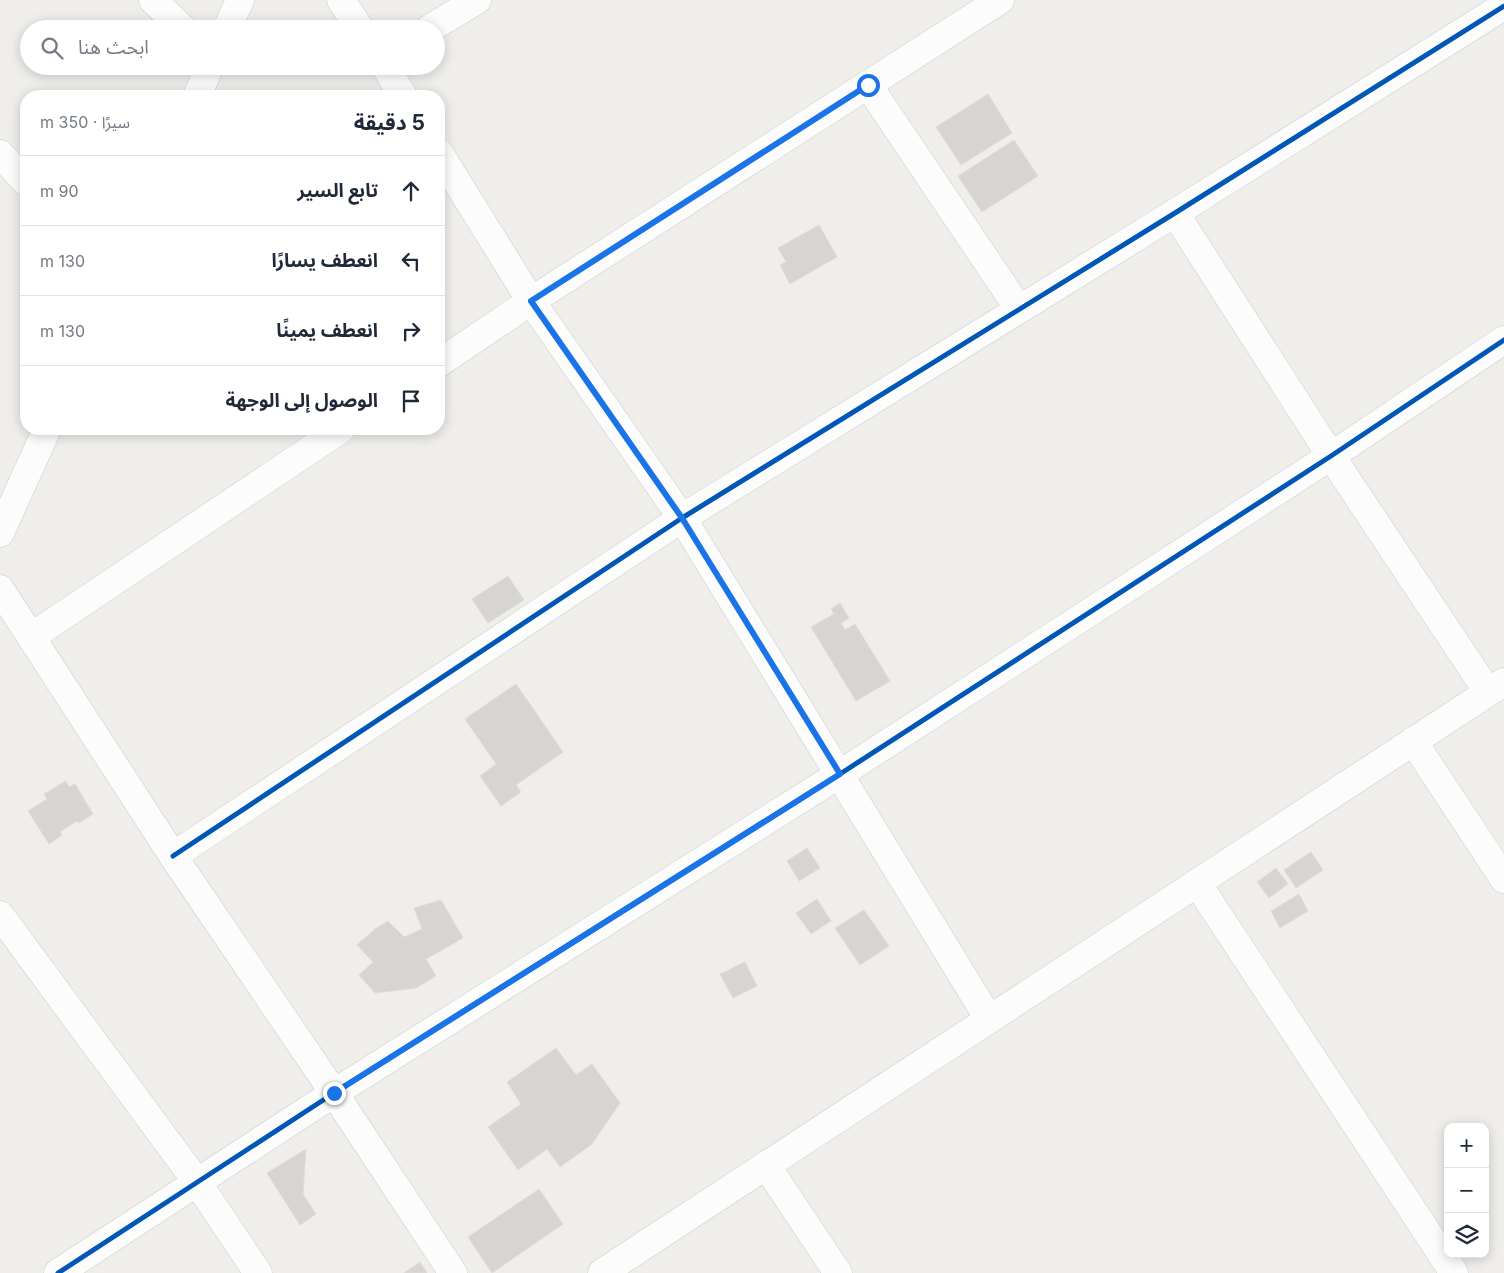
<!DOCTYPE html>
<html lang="ar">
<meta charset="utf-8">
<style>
:root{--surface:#fff;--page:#f6f6f7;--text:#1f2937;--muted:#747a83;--line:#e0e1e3}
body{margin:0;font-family:Inter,"Noto Sans Arabic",sans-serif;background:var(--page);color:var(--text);direction:rtl}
.controls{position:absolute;right:15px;bottom:15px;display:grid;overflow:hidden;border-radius:10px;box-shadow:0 2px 12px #0003}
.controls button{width:45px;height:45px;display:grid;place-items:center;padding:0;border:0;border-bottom:1px solid var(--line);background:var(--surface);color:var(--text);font:25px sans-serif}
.stop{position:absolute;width:15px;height:15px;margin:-11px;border:4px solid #1a73e8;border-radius:50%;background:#fff}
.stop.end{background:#1a73e8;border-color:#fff;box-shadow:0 1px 5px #0008}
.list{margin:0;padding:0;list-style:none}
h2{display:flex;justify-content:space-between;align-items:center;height:65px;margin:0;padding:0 20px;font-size:21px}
h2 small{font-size:16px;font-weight:400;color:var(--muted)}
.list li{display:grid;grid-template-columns:32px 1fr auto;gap:15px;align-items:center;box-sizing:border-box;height:70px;padding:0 20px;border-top:1px solid var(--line)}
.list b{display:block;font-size:19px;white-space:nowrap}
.list em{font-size:16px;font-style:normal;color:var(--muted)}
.icon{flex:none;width:28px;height:28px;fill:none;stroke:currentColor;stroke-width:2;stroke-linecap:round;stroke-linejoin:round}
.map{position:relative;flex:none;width:1504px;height:1273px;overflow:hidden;direction:ltr}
.search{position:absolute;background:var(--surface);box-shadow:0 2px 12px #0003;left:20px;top:20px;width:425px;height:55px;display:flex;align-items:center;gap:12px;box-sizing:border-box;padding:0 18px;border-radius:28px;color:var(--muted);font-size:19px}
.panel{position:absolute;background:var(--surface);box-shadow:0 2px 12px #0003;left:20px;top:90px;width:425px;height:345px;border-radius:20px;direction:rtl}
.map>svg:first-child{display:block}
.building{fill:#d6d5d3;stroke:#deddd9}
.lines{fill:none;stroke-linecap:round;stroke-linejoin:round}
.street-casing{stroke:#cbcccc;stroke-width:29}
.secondary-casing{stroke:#cacacb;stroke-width:29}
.street{stroke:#fdfcfc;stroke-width:28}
.secondary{stroke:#fdfcfc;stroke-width:28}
.cycleway-casing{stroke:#fff;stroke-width:8}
.cycleway{stroke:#0057b8;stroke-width:5}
.route{stroke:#1a73e8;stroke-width:6}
</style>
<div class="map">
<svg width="1504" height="1273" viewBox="0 0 1504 1273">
<rect width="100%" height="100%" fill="#efeeea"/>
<g class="building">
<path d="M988,94L1012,133L961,165L936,127Z"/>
<path d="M1014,140L1038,176L982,212L958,176Z"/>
<path d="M819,225L837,257L790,284L780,265L786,262L778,248Z"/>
<path d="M508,576L524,600L488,623L472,599Z"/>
<path d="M840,603L849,618L841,623L845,630L855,624L890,681L856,701L811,627L834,614L831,609Z"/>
<path d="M516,684L563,752L516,785L521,792L501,806L480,776L496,764L465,719Z"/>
<path d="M66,781L69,787L75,784L93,814L79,823L77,821L60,832L62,835L49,844L28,811L47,799L44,794Z"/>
<path d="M807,848L820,868L799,881L787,861Z"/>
<path d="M1311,852L1323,870L1296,888L1284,870Z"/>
<path d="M1276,868L1288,884L1269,898L1257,882Z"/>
<path d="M1299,894L1308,911L1280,928L1271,911Z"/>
<path d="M817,899L831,921L811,934L796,913Z"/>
<path d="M441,900L463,938L426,959L436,976L416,988L375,993L359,975L373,962L357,945L375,929L388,921L404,937L422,929L414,908Z"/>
<path d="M864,910L889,946L860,965L835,928Z"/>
<path d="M745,962L757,986L733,998L720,974Z"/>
<path d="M556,1048L576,1075L592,1064L620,1103L592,1144L560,1167L547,1149L518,1170L488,1127L521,1104L507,1082Z"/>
<path d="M306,1149L303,1194L316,1214L300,1225L267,1173Z"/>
<path d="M539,1189L563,1224L492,1273L468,1237Z"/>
<path d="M420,1262L427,1273H404Z"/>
</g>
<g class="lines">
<defs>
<g id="street">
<path d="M153,0L183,29"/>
<path d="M341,0L360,29"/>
<path d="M227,29L240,0"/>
<path d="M429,29L477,0"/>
<path d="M385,66L403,96"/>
<path d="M868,85L1019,309"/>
<path d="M197,96L210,66"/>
<path d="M439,153L531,301L682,518L989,1019"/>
<path d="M0,154L26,182"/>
<path d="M1175,213L1331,456L1488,692"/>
<path d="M439,363L531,301L1000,0"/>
<path d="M0,533L47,429"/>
<path d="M0,589L173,856L334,1093L453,1273"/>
<path d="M31,637L341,429"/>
<path d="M1413,741L1504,879"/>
<path d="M173,856L682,518L1175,213L1504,6"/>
<path d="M1197,883L1454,1273"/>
<path d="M0,915L197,1182L258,1273"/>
<path d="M766,1165L838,1273"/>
<path d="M58,1273L334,1093L840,774L1331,456L1504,340"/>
</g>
<path id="secondary" d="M602,1273L1504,682"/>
</defs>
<use href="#street" class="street-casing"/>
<use href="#secondary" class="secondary-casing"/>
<use href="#street" class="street"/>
<use href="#secondary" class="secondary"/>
<defs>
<g id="cycleway">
<path d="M173,856L682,518L1175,213L1504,6"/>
<path d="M58,1273L334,1093L840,774L1331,456L1504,340"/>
</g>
</defs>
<use href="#cycleway" class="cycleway-casing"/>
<use href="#cycleway" class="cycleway"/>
</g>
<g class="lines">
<path class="route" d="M334,1093L840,774L682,518L531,301L868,85"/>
</g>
</svg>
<div class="controls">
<button>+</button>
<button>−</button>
<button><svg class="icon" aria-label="layers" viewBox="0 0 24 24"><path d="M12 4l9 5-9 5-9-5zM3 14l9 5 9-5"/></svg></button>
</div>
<div class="stop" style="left:868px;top:85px"></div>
<div class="stop end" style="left:334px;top:1093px"></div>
<div class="search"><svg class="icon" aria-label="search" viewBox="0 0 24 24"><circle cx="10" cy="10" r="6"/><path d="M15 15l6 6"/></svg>ابحث هنا</div>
<section class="panel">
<h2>5 دقيقة<small>سيرًا · 350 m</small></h2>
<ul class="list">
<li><svg class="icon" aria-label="ahead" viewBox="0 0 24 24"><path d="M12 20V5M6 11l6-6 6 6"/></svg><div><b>تابع السير</b></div><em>90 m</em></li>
<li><svg class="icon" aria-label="left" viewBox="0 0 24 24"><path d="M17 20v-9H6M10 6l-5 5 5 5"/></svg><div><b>انعطف يسارًا</b></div><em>130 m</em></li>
<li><svg class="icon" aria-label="right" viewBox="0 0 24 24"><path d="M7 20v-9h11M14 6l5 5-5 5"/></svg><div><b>انعطف يمينًا</b></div><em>130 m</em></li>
<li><svg class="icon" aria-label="arrive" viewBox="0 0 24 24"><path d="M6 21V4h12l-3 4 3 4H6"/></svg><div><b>الوصول إلى الوجهة</b></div></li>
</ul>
</section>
</div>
